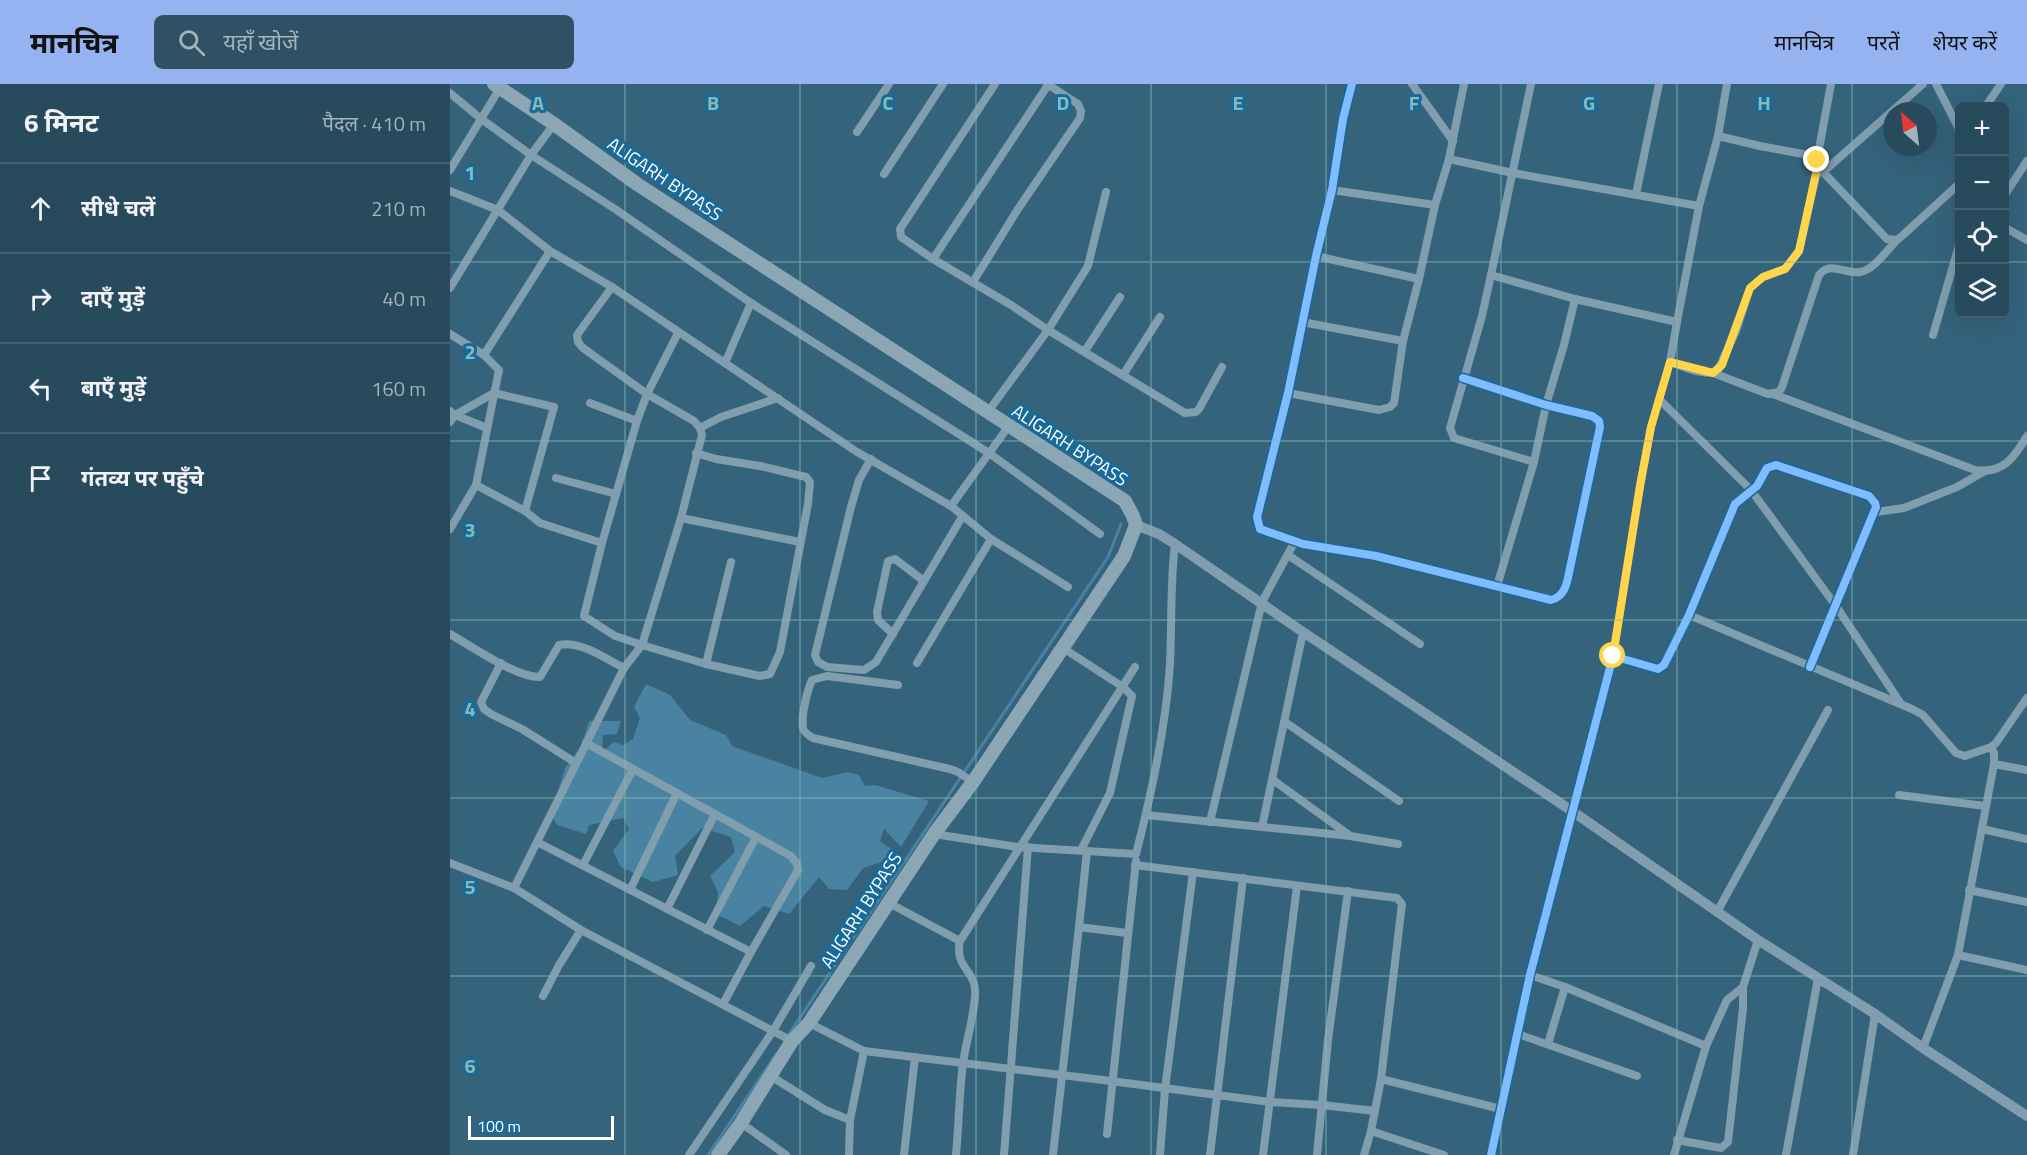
<!DOCTYPE html>
<html lang="hi">
<meta charset="utf-8">
<style>
:root{--surface:#284a5d;--page:#305163;--text:#f1f3f6;--muted:#a5b3bc;--line:#446272;--accent:#95b2f1}
body{margin:0;font-family:"Titillium Web","Noto Sans Devanagari",sans-serif;background:var(--page);color:var(--text)}
.controls{position:absolute;right:18px;top:18px;display:grid;overflow:hidden;border-radius:9px;box-shadow:0 6px 24px #0002}
.controls button{width:54px;height:54px;display:grid;place-items:center;padding:0;border:0;border-bottom:2px solid var(--line);background:var(--surface);color:var(--text);font:30px sans-serif}
.compass{position:absolute;left:1433px;top:18px;width:54px;height:54px;border-radius:50%;background:var(--surface);box-shadow:0 6px 24px #0002;rotate:332deg}
.scale{position:absolute;left:18px;bottom:15px;width:146px;box-sizing:border-box;padding-left:6px;border:3px solid #fff;border-top:0;font-size:16px;line-height:21px;white-space:nowrap;color:#fff;-webkit-text-stroke:4px #176b9a;paint-order:stroke}
.stop{position:absolute;width:18px;height:18px;margin:-14px;border:4px solid #ffd54a;border-radius:50%;background:#fff}
.stop.end{background:#ffd54a;border-color:#fff;box-shadow:0 2px 6px #0008}
.list{margin:0;padding:0;list-style:none}
h2{display:flex;justify-content:space-between;align-items:center;height:78px;margin:0;padding:0 24px;font-size:26px}
h2 small{font-size:20px;font-weight:400;color:var(--muted)}
.list li{display:grid;grid-template-columns:39px 1fr auto;gap:18px;align-items:center;box-sizing:border-box;height:90px;padding:0 24px;border-top:2px solid var(--line)}
.list b{display:block;font-size:22px;white-space:nowrap}
.list em{font-size:20px;font-style:normal;color:var(--muted)}
.icon{flex:none;width:33px;height:33px;fill:none;stroke:currentColor;stroke-width:2;stroke-linecap:round;stroke-linejoin:round}
.map{position:relative;flex:none;width:1577px;height:1071px;overflow:hidden}
header{display:flex;align-items:center;gap:36px;box-sizing:border-box;height:84px;padding:0 30px;background:var(--accent);color:#111}
header strong{font-size:28px}
nav{display:flex;gap:33px;margin-inline-start:auto;font-size:21px}
.search{width:420px;height:54px;background:var(--page);display:flex;align-items:center;gap:15px;box-sizing:border-box;padding:0 21px;border-radius:9px;color:var(--muted);font-size:22px}
main{display:flex}
aside{flex:1;background:var(--surface)}
.map>svg:first-child{display:block}
.water{fill:#4a83a1}
.lines{fill:none;stroke-linecap:round;stroke-linejoin:round}
.stream{stroke:#4a83a1;stroke-width:3}
.minor{stroke:#809eae;stroke-width:8}
.tertiary{stroke:#809eae;stroke-width:10}
.trunk{stroke:#8ba6b4;stroke-width:14}
.cycleway-casing{stroke:#176b9a;stroke-width:11}
.cycleway{stroke:#80bcff;stroke-width:8}
.route{stroke:#ffd54a;stroke-width:8}
.grid{fill:none;stroke:#87bab6;stroke-width:1.5;stroke-opacity:0.55}
.labels{text-anchor:middle;dominant-baseline:central;stroke-width:6;stroke-linejoin:round;paint-order:stroke}
.street-label{font-size:18px;fill:#fff;stroke:#176b9a}
.grid-label{font-size:20px;text-anchor:middle;font-weight:bold;fill:#87bab6;stroke:#176b9a;stroke-width:6;stroke-linejoin:round;paint-order:stroke}
</style>
<header>
<strong>मानचित्र</strong>
<div class="search"><svg class="icon" aria-label="search" viewBox="0 0 24 24"><circle cx="10" cy="10" r="6"/><path d="M15 15l6 6"/></svg>यहाँ खोजें</div>
<nav><a>मानचित्र</a><a>परतें</a><a>शेयर करें</a></nav>
</header>
<main>
<aside>
<h2>6 मिनट<small>पैदल · 410 m</small></h2>
<ul class="list">
<li><svg class="icon" aria-label="ahead" viewBox="0 0 24 24"><path d="M12 20V5M6 11l6-6 6 6"/></svg><div><b>सीधे चलें</b></div><em>210 m</em></li>
<li><svg class="icon" aria-label="right" viewBox="0 0 24 24"><path d="M7 20v-9h11M14 6l5 5-5 5"/></svg><div><b>दाएँ मुड़ें</b></div><em>40 m</em></li>
<li><svg class="icon" aria-label="left" viewBox="0 0 24 24"><path d="M17 20v-9H6M10 6l-5 5 5 5"/></svg><div><b>बाएँ मुड़ें</b></div><em>160 m</em></li>
<li><svg class="icon" aria-label="arrive" viewBox="0 0 24 24"><path d="M6 21V4h12l-3 4 3 4H6"/></svg><div><b>गंतव्य पर पहुँचे</b></div></li>
</ul>
</aside>
<div class="map">
<svg width="1577" height="1071" viewBox="0 0 1577 1071">
<rect width="100%" height="100%" fill="#35637c"/>
<path class="water" d="M196,600L220,611L240,636L276,651L282,662L372,694L397,688L409,691L415,702L425,701L479,717L451,763L434,745L430,757L441,765L443,774L413,784L397,806L379,805L369,793L339,830L314,822L290,842L266,830L268,808L260,792L285,768L281,753L252,744L225,772L228,791L203,798L171,783L163,767L179,745L173,734L139,741L136,750L107,741L101,730L115,684L131,662L139,637H171L167,650L153,651L152,668L164,658L173,661L183,655L190,634L184,623Z"/>
<g class="lines">
<g class="stream">
<path d="M337,953L658,473L671,440"/>
<path d="M258,1071L327,969"/>
</g>
<g class="minor">
<path d="M545,0L450,145L451,153L483,175L561,221L598,246L735,329L746,328L749,325L772,283"/>
<path d="M902,0L893,35L882,106L866,172L838,309L807,433L810,445L853,460L926,472L1101,516C1116,512 1117,498 1120,484L1150,343L1149,337L1142,332L1096,321L1013,294"/>
<path d="M962,0L1003,57"/>
<path d="M1486,0L1510,47"/>
<path d="M0,9L30,34L81,71L165,125L301,219L539,369L650,450"/>
<path d="M1536,22L1551,0"/>
<path d="M407,48L439,0"/>
<path d="M999,75L1063,89L1249,122"/>
<path d="M1367,76L1381,0"/>
<path d="M0,86L50,4"/>
<path d="M1373,88L1437,155L1447,156L1453,151L1510,99"/>
<path d="M1368,89L1373,88L1473,0"/>
<path d="M434,90L493,0"/>
<path d="M882,106L985,121"/>
<path d="M0,107L48,126L100,167L162,203L407,368L501,422L541,455L618,503"/>
<path d="M1186,110L1209,0"/>
<path d="M1554,112L1577,77"/>
<path d="M1554,143L1577,156"/>
<path d="M100,167L34,271L49,286L26,401L75,427L90,439L152,459"/>
<path d="M866,172L969,195"/>
<path d="M483,175L598,1"/>
<path d="M1041,191L1081,0"/>
<path d="M523,198L568,125L630,34L631,27L628,20L597,0"/>
<path d="M0,204L81,71L104,40"/>
<path d="M852,238L953,257"/>
<path d="M1227,238L1249,122L1268,52L1277,0"/>
<path d="M228,249L197,310L187,337L152,459L134,532L165,552L192,561L256,580L310,592L320,590L330,568L358,420L360,398L356,393L310,382L266,375L246,369"/>
<path d="M0,250L34,271"/>
<path d="M1483,251L1510,158"/>
<path d="M635,267L670,213"/>
<path d="M1220,278C1232,282 1256,294 1268,286L1286,247L1300,204L1313,193L1335,185L1349,167L1368,83L1367,76L1364,72L1310,62L1268,52"/>
<path d="M275,279L301,219"/>
<path d="M1263,289L1318,310L1329,308L1332,303L1369,191C1381,176 1395,191 1410,188C1424,186 1437,166 1447,156"/>
<path d="M673,291L710,233"/>
<path d="M838,309L929,326L940,323L944,319L953,257L969,195L985,121L999,75L1014,0"/>
<path d="M1323,310L1525,386C1553,390 1564,374 1577,352"/>
<path d="M1209,315L1301,406L1386,522L1451,620"/>
<path d="M140,319L187,337"/>
<path d="M0,327L5,331L37,344"/>
<path d="M537,329L598,246L638,182L656,108"/>
<path d="M0,338L5,331L44,309L104,323L75,427"/>
<path d="M250,344L271,333L328,314"/>
<path d="M421,375L409,396L401,423L365,571L368,578L377,583L414,586L426,578L512,433"/>
<path d="M1084,378L1004,354L1000,344L1032,232L1041,191L1125,215L1227,238L1220,278L1201,343L1190,402L1163,572"/>
<path d="M106,394L166,410"/>
<path d="M501,422L558,343"/>
<path d="M1426,428L1454,424L1507,403L1535,387"/>
<path d="M231,434L350,458"/>
<path d="M0,445L26,401"/>
<path d="M838,471L970,560"/>
<path d="M1047,502L1084,378L1096,321L1114,261L1125,215"/>
<path d="M1239,531L1462,625L1473,631L1506,669L1515,672L1541,663L1546,659L1577,614"/>
<path d="M853,548L812,743L900,752L948,760"/>
<path d="M0,550C21,562 67,594 90,593L109,561C130,556 156,575 174,584"/>
<path d="M443,550L428,536L427,528L438,477L445,475L474,497"/>
<path d="M613,564L673,603L682,612L660,709L631,766"/>
<path d="M51,579L31,618L34,625L41,630L72,645L126,679"/>
<path d="M467,579L541,455"/>
<path d="M256,580L281,478"/>
<path d="M448,601L377,592L362,596C357,607 351,632 353,644C354,649 359,651 363,654L500,685L508,688L523,698"/>
<path d="M835,638L949,717"/>
<path d="M1544,680L1577,686"/>
<path d="M823,696L899,751"/>
<path d="M1449,711L1535,722"/>
<path d="M696,731L812,743"/>
<path d="M760,738L812,518L845,457"/>
<path d="M1532,745L1577,755"/>
<path d="M484,750L568,763L686,770C702,708 716,643 720,580C722,539 720,500 725,460"/>
<path d="M87,758L301,868L348,786L347,780L341,772L136,659"/>
<path d="M637,767L629,843L677,849"/>
<path d="M0,779L64,804L131,846L342,957"/>
<path d="M133,781L183,685"/>
<path d="M685,781L947,814L952,820L931,995L1051,1025"/>
<path d="M64,804L174,584L192,561L231,434L252,351L250,344L244,337L197,310L133,264L128,258L127,251L162,203"/>
<path d="M180,806L227,709"/>
<path d="M1519,806L1577,818"/>
<path d="M437,818L510,857"/>
<path d="M217,825L265,730"/>
<path d="M1267,828L1378,626"/>
<path d="M257,846L306,753"/>
<path d="M1508,871L1577,886"/>
<path d="M1080,891L1115,903L1256,962"/>
<path d="M93,912L109,881L131,846"/>
<path d="M273,920L301,868"/>
<path d="M359,939L414,967L661,997L820,1018L872,1021L925,1027"/>
<path d="M1068,950L1187,992"/>
<path d="M1098,960L1115,903"/>
<path d="M1473,964L1508,871L1544,680V669L1541,663"/>
<path d="M319,991L375,1026L400,1036"/>
<path d="M291,1039L336,1071"/>
<path d="M921,1047L994,1071"/>
<path d="M657,1050L686,777"/>
<path d="M1227,1056L1271,1064L1278,1058L1293,924V903"/>
<path d="M239,1071L323,947L361,882"/>
<path d="M399,1071L400,1036L414,967"/>
<path d="M454,1071L465,973"/>
<path d="M506,1071C509,1041 509,1010 513,979C516,957 524,934 525,911C527,886 504,885 510,857L685,583"/>
<path d="M554,1071L578,763"/>
<path d="M603,1071L629,843"/>
<path d="M710,1071L715,1005L743,788"/>
<path d="M760,1071L793,794"/>
<path d="M813,1071L847,802"/>
<path d="M867,1071L878,956L898,807"/>
<path d="M914,1071L921,1047L931,995"/>
<path d="M1041,1071L1080,891L1163,572L1208,585L1214,581L1239,531L1285,420L1307,402L1317,384L1326,381L1419,412L1425,419L1426,423L1360,583"/>
<path d="M1224,1071L1256,962L1277,916L1293,903L1308,856"/>
<path d="M1336,1071L1368,894"/>
<path d="M1403,1071L1425,930"/>
</g>
<path class="tertiary" d="M686,441L709,450L725,460L853,548L1122,727L1308,856L1425,930L1473,964L1577,1032"/>
<path class="trunk" d="M44,0L104,40L187,100L675,417L683,432L686,441L674,472L523,698L484,750L359,939L342,957L291,1039L268,1071"/>
<defs>
<g id="cycleway">
<path d="M902,0L893,35L882,106L866,172L838,309L807,433L810,445L853,460L926,472L1101,516C1116,512 1117,498 1120,484L1150,343L1149,337L1142,332L1096,321L1013,294"/>
<path d="M1041,1071L1080,891L1163,572L1208,585L1214,581L1239,531L1285,420L1307,402L1317,384L1326,381L1419,412L1425,419L1426,423L1360,583"/>
</g>
</defs>
<use href="#cycleway" class="cycleway-casing"/>
<use href="#cycleway" class="cycleway"/>
</g>
<g class="lines">
<path class="route" d="M1163,572L1190,402L1201,343L1220,278L1263,289L1272,281L1300,204L1313,193L1335,185L1349,167L1366,89L1367,76"/>
</g>
<path class="grid" d="M175,0V1071M350,0V1071M526,0V1071M701,0V1071M876,0V1071M1051,0V1071M1227,0V1071M1402,0V1071M0,178H1510M1554,178H1577M0,357H1577M0,536H1577M0,714H1577M0,892H1577"/>
<g class="labels">
<g class="street-label">
<text transform="translate(215 95) rotate(34)">ALIGARH BYPASS</text>
<text transform="translate(620 361) rotate(33)">ALIGARH BYPASS</text>
<text transform="translate(411 826) rotate(-57)">ALIGARH BYPASS</text>
</g>
</g>
<g class="grid-label">
<text x="88" y="26">A</text>
<text x="263" y="26">B</text>
<text x="438" y="26">C</text>
<text x="613" y="26">D</text>
<text x="788" y="26">E</text>
<text x="964" y="26">F</text>
<text x="1139" y="26">G</text>
<text x="1314" y="26">H</text>
<text x="20" y="96">1</text>
<text x="20" y="275">2</text>
<text x="20" y="453">3</text>
<text x="20" y="632">4</text>
<text x="20" y="810">5</text>
<text x="20" y="989">6</text>
</g>
</svg>
<div class="controls">
<button>+</button>
<button>−</button>
<button><svg class="icon" aria-label="locate" viewBox="0 0 24 24"><circle cx="12" cy="12" r="6"/><path d="M12 2v4M12 18v4M2 12h4M18 12h4"/></svg></button>
<button><svg class="icon" aria-label="layers" viewBox="0 0 24 24"><path d="M12 4l9 5-9 5-9-5zM3 14l9 5 9-5"/></svg></button>
</div>
<svg class="compass" viewBox="-18 -18 36 36"><path d="M0-13l5 13h-10z" fill="#e53935"/><path d="M0 13l5-13h-10z" fill="#a5b3bc"/></svg>
<div class="scale">100 m</div>
<div class="stop" style="left:1163px;top:572px"></div>
<div class="stop end" style="left:1367px;top:76px"></div>
</div>
</main>
